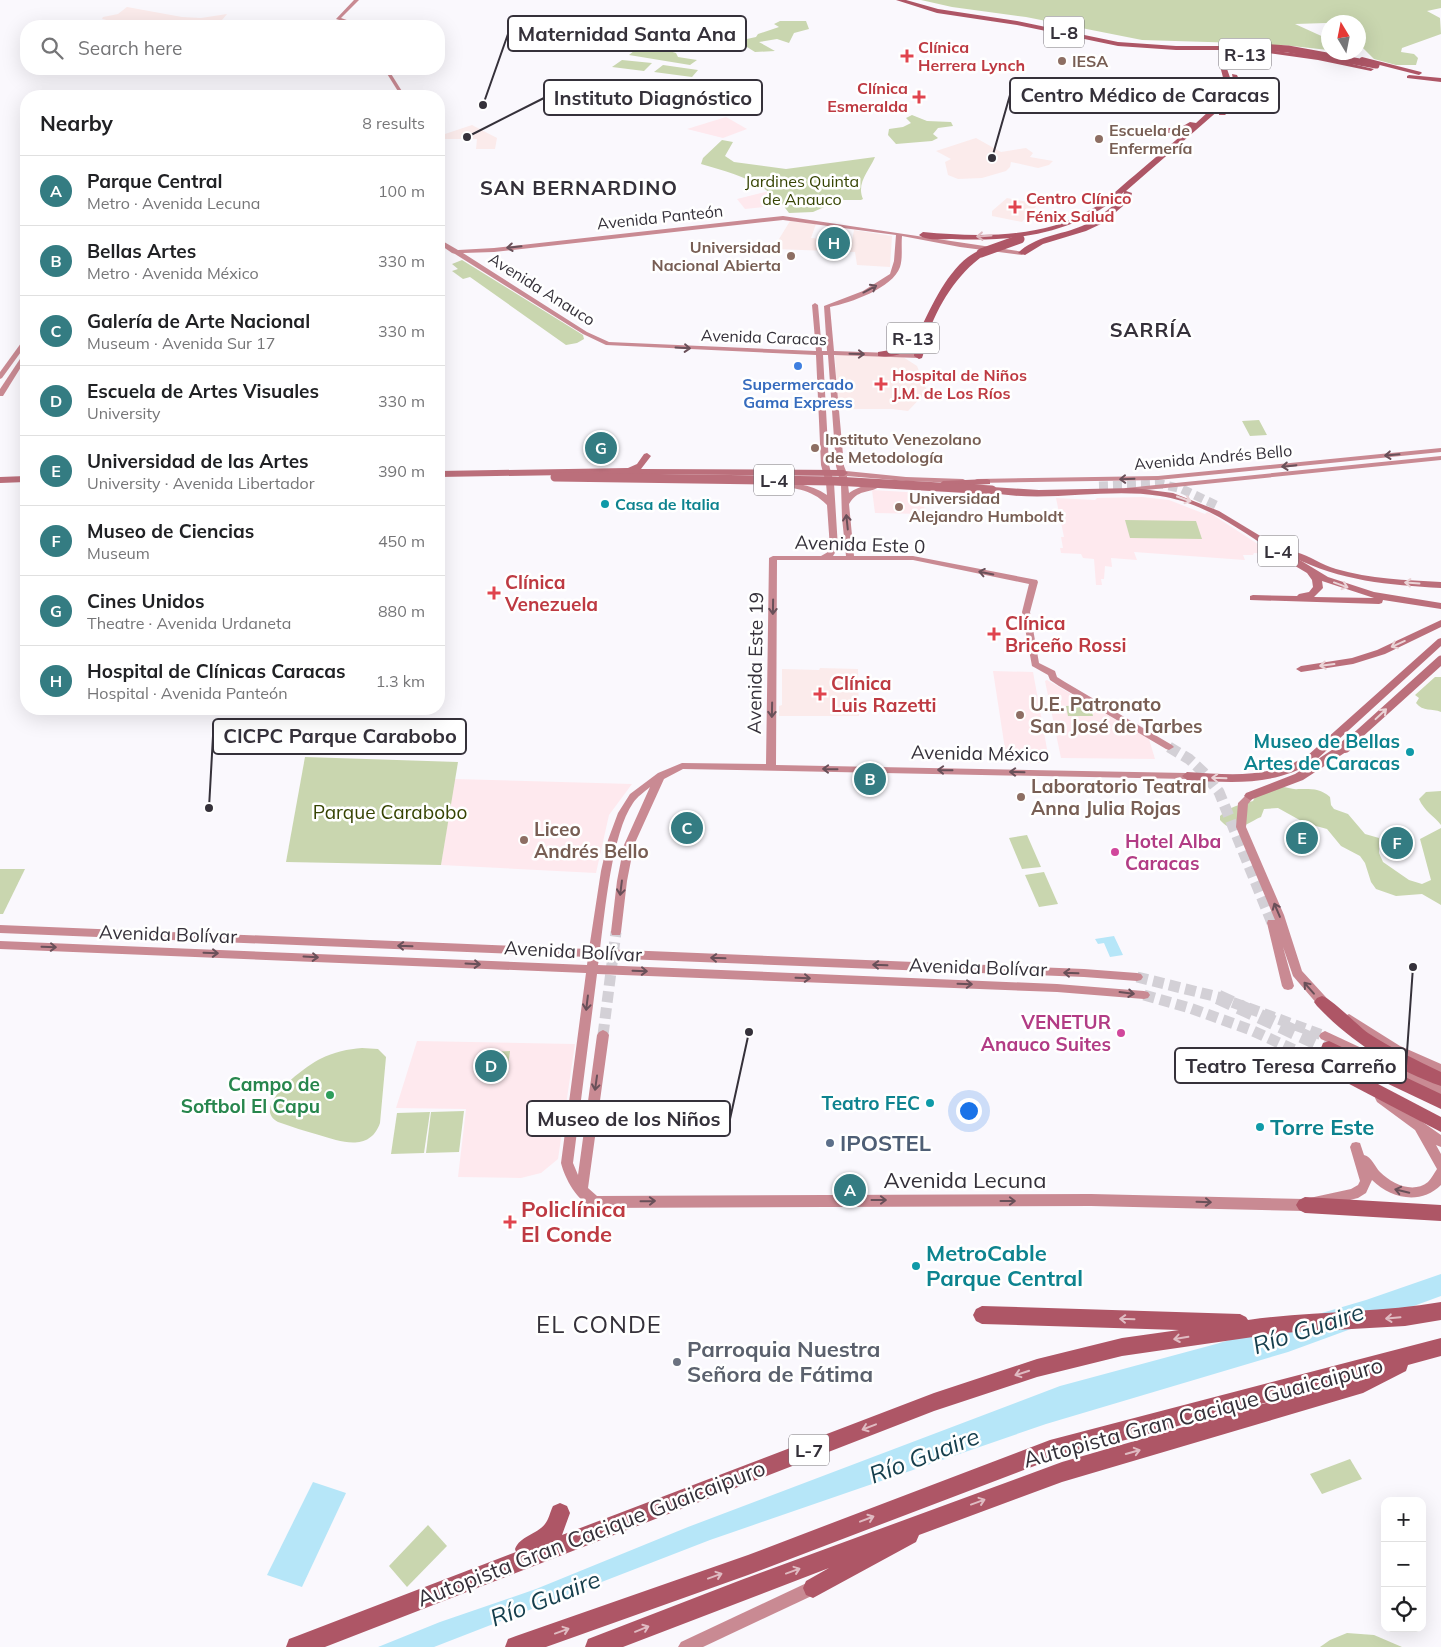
<!DOCTYPE html>
<meta charset="utf-8">
<style>
:root{--surface:#fff;--page:#f6f6f6;--text:#202124;--muted:#757577;--line:#e0e0e0;--accent:#347c82}
body{margin:0;font-family:Mulish,sans-serif;background:var(--page);color:var(--text)}
.controls{position:absolute;right:15px;bottom:15px;display:grid;overflow:hidden;border-radius:10px;box-shadow:0 5px 20px #0002}
.controls button{width:45px;height:45px;display:grid;place-items:center;padding:0;border:0;border-bottom:1px solid var(--line);background:var(--surface);color:var(--text);font:25px sans-serif}
.compass{position:absolute;left:1321px;top:15px;width:45px;height:45px;border-radius:50%;background:var(--surface);box-shadow:0 5px 20px #0002;rotate:350deg}
.you{position:absolute;left:968px;top:1110px;width:18px;height:18px;margin:-12px;border:4px solid #fff;border-radius:50%;background:#1a73e8;box-shadow:0 0 0 8px #1a73e833}
.badge{display:grid;place-items:center;width:32px;height:32px;border-radius:50%;background:var(--accent);color:#fff;font-size:16px;font-weight:700}
.pin{position:absolute;translate:-50% -50%;border:2px solid #fff;box-shadow:0 1px 5px #0006}
.list{margin:0;padding:0;list-style:none}
h2{display:flex;justify-content:space-between;align-items:center;height:65px;margin:0;padding:0 20px;font-size:21px}
h2 small{font-size:16px;font-weight:400;color:var(--muted)}
.list li{display:grid;grid-template-columns:32px 1fr auto;gap:15px;align-items:center;box-sizing:border-box;height:70px;padding:0 20px;border-top:1px solid var(--line)}
.list b{display:block;font-size:19px;white-space:nowrap}
.list p{margin:0;font-size:16px;white-space:nowrap;color:var(--muted)}
.list em{font-size:16px;font-style:normal;color:var(--muted)}
.icon{flex:none;width:28px;height:28px;fill:none;stroke:currentColor;stroke-width:2;stroke-linecap:round;stroke-linejoin:round}
.map{position:relative;flex:none;width:1441px;height:1647px;overflow:hidden}
.search{position:absolute;background:var(--surface);box-shadow:0 5px 20px #0002;left:20px;top:20px;width:425px;height:55px;display:flex;align-items:center;gap:12px;box-sizing:border-box;padding:0 18px;border-radius:20px;color:var(--muted);font-size:19px}
.panel{position:absolute;background:var(--surface);box-shadow:0 5px 20px #0002;left:20px;top:90px;width:425px;height:625px;border-radius:20px}
.map>svg:first-child{display:block}
.education{fill:#fee9ee}
.medical{fill:#fbebeb}
.green{fill:#c9d6af}
.water{fill:#b6e6f8}
.lines{fill:none;stroke-linecap:round;stroke-linejoin:round}
.secondary-tunnel{stroke:#d3d0d6;stroke-width:11;stroke-dasharray:11 5.5;stroke-linecap:butt}
.primary-tunnel{stroke:#d3d0d6;stroke-width:9;stroke-dasharray:9 5;stroke-linecap:butt}
.highway-tunnel{stroke:#d3d0d6;stroke-width:15;stroke-dasharray:15 8;stroke-linecap:butt}
.secondary{fill:#c98a93;fill-rule:evenodd}
.primary{fill:#bb6f7b;fill-rule:evenodd}
.highway{fill:#ae5666;fill-rule:evenodd}
.primary-bridge-far1{stroke:#bb6f7b;stroke-width:9}
.primary-bridge{stroke:#bb6f7b;stroke-width:12}
.highway-bridge-far1{stroke:#ae5666;stroke-width:7}
.highway-bridge{stroke:#ae5666;stroke-width:9}
.oneway{stroke:#dfbbc2}
.oneway2{stroke:#695059}
.oneway3{stroke:#ebd4d7}
.health-dot{fill:#e0444e;stroke:#fff;stroke-width:2}
.education-dot{fill:#8d6e63;stroke:#fff;stroke-width:2}
.shop-dot{fill:#3f7fe0;stroke:#fff;stroke-width:2}
.culture-dot{fill:#0f9aa8;stroke:#fff;stroke-width:2}
.hotel-dot{fill:#d1479c;stroke:#fff;stroke-width:2}
.leisure-dot{fill:#2e9e5b;stroke:#fff;stroke-width:2}
.service-dot{fill:#5c6f8a;stroke:#fff;stroke-width:2}
.worship-dot{fill:#6b7280;stroke:#fff;stroke-width:2}
.labels{text-anchor:middle;dominant-baseline:central;stroke-width:5;stroke-linejoin:round;paint-order:stroke}
.far-health-label{font-size:16px;font-weight:bold;fill:#be3a42;stroke:#fff;text-anchor:start}
.far-education-label{font-size:16px;font-weight:bold;fill:#785e54;stroke:#fff;text-anchor:start}
.far-park-label{font-size:16px;fill:#364403;stroke:#fff}
.far-street-label{font-size:16px;fill:#35313a;stroke:#fff}
.far-shop-label{font-size:16px;font-weight:bold;fill:#366cbe;stroke:#fff}
.far-culture-label{font-size:16px;font-weight:bold;fill:#0d838f;stroke:#fff;text-anchor:start}
.shield{fill:#fff;stroke:#726f75;stroke-width:1}
.shield-label{font-size:18px;font-weight:bold;fill:#35313a}
.street-label{font-size:19px;fill:#35313a;stroke:#fff}
.health-label{font-size:19px;font-weight:bold;fill:#be3a42;stroke:#fff;text-anchor:start}
.education-label{font-size:19px;font-weight:bold;fill:#785e54;stroke:#fff;text-anchor:start}
.culture-label{font-size:19px;font-weight:bold;fill:#0d838f;stroke:#fff;text-anchor:end}
.park-label{font-size:19px;fill:#364403;stroke:#fff}
.hotel-label{font-size:19px;font-weight:bold;fill:#b23c85;stroke:#fff;text-anchor:start}
.leisure-label{font-size:19px;font-weight:bold;fill:#27864d;stroke:#fff;text-anchor:end}
.far-district-label{font-size:20px;font-weight:bold;letter-spacing:1px;fill:#35313a;stroke:#fff}
.near-culture-label{font-size:22px;font-weight:bold;fill:#0d838f;stroke:#fff;text-anchor:start}
.near-service-label{font-size:22px;font-weight:bold;fill:#4e5e75;stroke:#fff;text-anchor:start}
.near-street-label{font-size:22px;fill:#35313a;stroke:#fff}
.near-health-label{font-size:22px;font-weight:bold;fill:#be3a42;stroke:#fff;text-anchor:start}
.near-worship-label{font-size:22px;font-weight:bold;fill:#5b616d;stroke:#fff;text-anchor:start}
.near-neighbourhood-label{font-size:24px;letter-spacing:1px;fill:#35313a;stroke:#fff}
.near-water-label{font-size:24px;font-style:italic;fill:#163f4d;stroke:#fff}
.leader{fill:none;stroke:#35313a;stroke-width:2}
.callout-dot{fill:#35313a;stroke:#fff;stroke-width:2}
.callout{fill:#fff;stroke:#35313a;stroke-width:2}
.callout-label{font-size:20px;text-anchor:middle;font-weight:bold;fill:#35313a}
</style>
<div class="map">
<svg width="1441" height="1647" viewBox="0 0 1441 1647">
<rect width="100%" height="100%" fill="#faf8fd"/>
<g class="education">
<path d="M726,117L747,129L723,138L687,129Z"/>
<path d="M769,191L783,205L745,209L737,199Z"/>
<path d="M872,490L923,493L925,514L875,513Z"/>
<path d="M1142,497L1169,500L1205,514L1207,512L1210,513L1273,554L1254,553L1253,555H1243L1245,560L1134,552L1137,560L1111,558L1112,567L1105,566L1104,579H1101L1102,585H1096L1094,559L1083,558L1081,554L1061,553L1060,548H1063L1061,537H1064L1056,498L1095,500L1097,498Z"/>
<path d="M993,671L1033,672L1049,760L1046,763L1007,762Z"/>
<path d="M1047,680L1149,739L1155,759L1061,758L1045,681Z"/>
<path d="M454,779L632,784L609,815L596,873L441,865Z"/>
<path d="M417,1041L575,1044L558,1159L541,1173L521,1178L458,1177L466,1109L396,1108Z"/>
</g>
<g class="medical">
<path d="M127,7L182,17L201,18L227,14L217,26H133L102,19L103,17L118,14Z"/>
<path d="M472,125L497,138L495,149H476L477,139H439V136Z"/>
<path d="M976,138L1001,152L1026,148L1033,153L1030,157L1053,161L1049,165L1038,168L1011,162L1010,167L1006,171L982,178L958,179L948,175L945,162L951,159L936,151Z"/>
<path d="M1007,198L1038,204L1022,222L992,216V211Z"/>
<path d="M790,221L816,224L811,238L852,241L854,230L892,236L890,267L857,265L855,252L775,249L776,244Z"/>
<path d="M835,354L903,357L917,366L927,391L908,411L892,409H838Z"/>
<path d="M820,668L858,669L859,716H779V706L782,705V669L819,670Z"/>
</g>
<g class="green">
<path d="M921,0H1441V8L1427,11L1440,18L1441,34L1402,48L1401,52L1414,54L1418,58L1416,65H1396L1374,59L1359,44L1358,22L1295,24L1328,39V50L1283,45L1250,47L1230,52L1215,49L1241,43L1142,40L1026,17L952,7Z"/>
<path d="M780,21H806L809,29L794,33L789,43L777,39L759,42L775,51L755,52L747,47L722,49L687,46L669,47L666,50L676,53L678,57L697,60L690,65L629,55L640,46L655,40L719,45L756,37L758,34L779,27L774,24Z"/>
<path d="M622,60L652,63L644,71L612,67Z"/>
<path d="M663,65L698,70L692,77L654,72Z"/>
<path d="M912,115L927,121L951,122L953,126L938,128L933,134L938,138L932,141L896,144L888,135L889,129L903,127L911,123L906,118Z"/>
<path d="M722,140L733,142L725,156L734,162L786,169L875,157C869,171 856,183 863,199L861,200H840L813,212L789,213C767,182 736,174 701,164L703,158Z"/>
<path d="M462,260L583,335L584,339L577,343L566,345L470,277L463,279L452,271L458,269L452,264Z"/>
<path d="M1259,420L1267,435L1250,436L1242,421Z"/>
<path d="M1125,520L1196,521L1202,539L1130,538Z"/>
<path d="M1435,677H1441V712C1432,708 1423,712 1416,703L1419,698L1415,695Z"/>
<path d="M1090,705L1093,716H1068L1066,706Z"/>
<path d="M305,757L458,762L441,865L286,862Z"/>
<path d="M1282,787C1287,787 1293,790 1298,789C1311,789 1320,788 1330,797L1331,805L1334,809L1348,814L1365,834L1379,838V853L1383,862L1409,880L1422,884L1431,880L1420,839L1441,828V905L1422,894L1396,896L1376,889L1371,882L1365,863L1360,856L1341,846L1327,829L1305,823L1278,808L1264,809L1261,817C1246,823 1235,837 1220,820V816C1229,807 1241,804 1253,801L1255,797Z"/>
<path d="M1441,791V825C1434,816 1424,811 1419,799L1426,792Z"/>
<path d="M1027,835L1041,867L1022,869L1009,838Z"/>
<path d="M0,869H25L3,914H0Z"/>
<path d="M1044,872L1058,904L1039,907L1025,875Z"/>
<path d="M362,1048L378,1049L386,1057L380,1123C370,1152 341,1142 319,1135C305,1131 292,1127 278,1122C249,1107 306,1066 320,1059C334,1052 348,1049 362,1048Z"/>
<path d="M510,1051L507,1075H488L491,1052Z"/>
<path d="M464,1111L459,1152L426,1153L431,1112Z"/>
<path d="M430,1112L424,1153L391,1154L397,1113Z"/>
<path d="M1350,1459L1362,1479L1322,1494L1310,1474Z"/>
<path d="M428,1525L447,1546L407,1587L389,1566Z"/>
<path d="M1347,1633L1374,1635L1402,1647H1320L1330,1640Z"/>
</g>
<g class="water">
<path d="M1114,936L1123,955L1110,957L1104,943L1098,944L1095,939Z"/>
<path d="M1441,1274V1296L1288,1352L1046,1424L710,1540L434,1647H378L440,1622L536,1589L688,1527L1060,1386L1216,1344L1366,1300Z"/>
<path d="M313,1482L346,1493L302,1587L267,1575Z"/>
</g>
<g class="lines">
<g class="secondary-tunnel">
<path d="M1169,747L1189,759L1203,772L1219,792L1272,923"/>
<path d="M1137,977L1218,997L1325,1036"/>
<path d="M1144,995L1190,1008L1251,1030L1338,1070"/>
<path d="M603,1035L616,932"/>
</g>
<path class="primary-tunnel" d="M1099,486L1161,484L1182,489L1218,506"/>
<path class="highway-tunnel" d="M1218,997L1329,1048"/>
<g class="secondary">
<path d="M354,0H359L341,18L364,26H358L336,19Z"/>
<path d="M384,69H388L405,96H401Z"/>
<path d="M783,216L1024,252L1025,253L1022,255L960,247L902,236C901,246 903,258 900,267C893,288 850,303 830,307L834,351L919,354L922,356L919,358L834,355L844,466L846,471L906,477L963,479L967,481L963,483L906,481L847,476L849,493C857,488 870,482 879,487C867,494 858,489 849,504L854,556H913L1037,580L1038,582L1030,612L1039,663L1055,671L1057,677L1065,682L1172,745L1174,747L1169,750L1166,749L1059,686L1050,680L1048,675L1032,666L1022,612L1029,584L913,560H777L776,765L1187,773L1192,776L1187,779L683,769L664,779L634,845L627,881L621,932L620,935H612L611,932L617,881L624,845L650,787C644,792 637,797 633,803C612,833 605,911 600,949L1084,969L1137,973L1141,974L1143,977L1141,980L1137,981L1084,977L599,958L598,965L1057,984L1144,991L1148,992L1150,995L1148,998L1144,999L1057,992L597,974L573,1163L578,1175L597,1035L599,1032L603,1030L607,1032L609,1035L588,1188L597,1196L1091,1194L1305,1199L1351,1189L1358,1185L1360,1181L1350,1147L1352,1143L1356,1142L1360,1143L1364,1155C1372,1157 1375,1167 1380,1172C1392,1184 1413,1194 1428,1182C1432,1178 1434,1173 1437,1169L1415,1130L1377,1102L1375,1098L1377,1094L1381,1093L1441,1135V1147L1436,1145L1441,1154V1185C1421,1205 1391,1199 1372,1180L1366,1193L1358,1198L1305,1211L1091,1206L594,1208C577,1201 565,1179 561,1163L586,973L0,949V941L587,965L588,957L0,933V925L589,949L601,871L608,840L618,813L630,794L658,773L682,763L766,764L769,558L773,556H821L828,552L830,548L827,505C811,488 792,488 770,485L766,483L770,481C790,483 810,483 827,495L826,483L821,465L816,355L606,345L583,334L455,254L452,253L439,244V239L458,250L494,248ZM783,220L896,235L894,261L890,274L863,291L824,306L827,351H822L818,305L815,303L812,305L816,351L609,342L587,332L463,253L494,252ZM823,355H828L836,466L841,485L842,518L846,556H833L838,548L834,483L829,465Z"/>
<path d="M26,338V345L2,378L0,379V372L24,339Z"/>
<path d="M26,352V359L3,396H0V389L24,353Z"/>
<path d="M1441,448V452L1158,480L977,483L973,481L977,479L1158,476Z"/>
<path d="M1441,456V460L1126,492L1122,490L1126,488Z"/>
<path d="M1250,793L1255,796L1248,804L1246,827L1284,915L1302,971L1334,1006L1332,1009L1328,1011L1318,1005L1293,976L1283,947L1294,986L1292,989L1288,990L1284,989L1282,986L1267,923L1268,920H1275L1236,827L1238,803L1247,794Z"/>
<path d="M1349,1014L1400,1046L1441,1064V1074L1392,1052L1345,1022L1343,1019L1345,1016Z"/>
<path d="M1325,1031L1441,1085V1095L1321,1039L1319,1036L1321,1033Z"/>
<path d="M813,1580L818,1583L821,1588L818,1593L703,1647H678L681,1642Z"/>
</g>
<g class="primary">
<path d="M647,453L651,456L641,469L844,470L848,473L844,476L626,474L439,477V471L628,468L637,464L644,454Z"/>
<path d="M26,476V482L0,483V477Z"/>
<path d="M987,479L990,480V484L943,487L939,484L943,481Z"/>
<path d="M992,487L1039,490L1134,488L1173,493L1219,511L1328,577L1374,592L1441,603V609L1383,600L1382,603L1379,604L1250,600V596L1253,595L1297,596L1299,594L1309,592L1313,587L1312,580L1307,573C1260,546 1215,504 1160,496C1104,487 1045,504 989,492V488ZM1322,581L1374,598L1314,597L1323,588Z"/>
<path d="M1296,552C1310,556 1322,565 1336,569C1370,579 1406,580 1441,582V588C1389,585 1340,581 1293,557L1291,555Z"/>
<path d="M1441,620V627L1385,654L1353,664L1301,672L1296,669L1301,666L1352,658L1377,650Z"/>
<path d="M1441,638V646L1315,761L1341,744H1349L1350,747L1349,750L1303,780L1250,800L1244,796L1246,793L1295,774L1314,762C1272,786 1234,783 1187,780L1182,776L1187,772C1231,775 1267,779 1307,756L1438,639Z"/>
</g>
<g class="highway">
<path d="M896,0H906L938,9L1017,21L1118,42L1176,46H1230L1233,48L1230,50H1176L1118,46L1017,25L937,13Z"/>
<path d="M1273,48L1275,49V51L1318,56L1374,69L1371,71L1318,60L1261,52L1248,53L1230,59L1226,66L1234,89L1227,103L1126,191L1132,193L1130,200L1103,223L1086,231L1043,244L1025,255L1018,253C1035,236 1061,235 1082,226C1098,219 1110,208 1123,197L1124,192C1076,234 1015,242 952,239C943,239 926,241 919,235L923,232C977,237 1042,239 1090,210C1107,201 1120,187 1135,175C1153,159 1172,144 1190,128C1179,134 1161,135 1150,128L1151,126L1178,129L1190,122L1196,123L1221,100L1226,89L1220,66L1225,57L1247,49Z"/>
<path d="M1362,57L1421,72L1422,73L1419,75L1360,60V58Z"/>
<path d="M1232,74L1237,75L1243,89L1242,99L1225,115H1219V111L1234,98L1235,89Z"/>
<path d="M1409,75L1441,78V82L1407,78V76Z"/>
<path d="M981,250L984,251V255C957,274 938,305 927,336C924,343 925,351 922,358L919,359L914,356L915,343C910,354 889,358 878,356V352L896,349L905,344L913,329L920,330C932,305 952,260 981,250Z"/>
<path d="M1322,996C1332,999 1356,1024 1368,1033C1391,1048 1416,1060 1441,1072V1086C1395,1070 1350,1041 1317,1006L1314,1002L1317,998Z"/>
<path d="M1329,1041L1441,1094V1109L1323,1053L1321,1048L1323,1043Z"/>
<path d="M1338,1063L1441,1117V1132L1332,1075L1330,1070L1332,1065Z"/>
<path d="M1305,1197L1441,1205V1221L1305,1213L1299,1210L1296,1205L1299,1200Z"/>
<path d="M1441,1302V1320L1405,1326L1281,1333L1122,1356L1037,1377L934,1411L325,1647H286L289,1639L297,1636L516,1552L515,1549C520,1536 536,1535 545,1524C549,1519 550,1512 553,1506L560,1503L567,1506L570,1513L562,1535L934,1393L1037,1359L1122,1338L1179,1330L982,1324L976,1321L973,1315L976,1309L982,1306L1240,1314L1246,1317L1248,1320C1312,1311 1377,1313 1441,1302Z"/>
<path d="M1441,1338V1356L1408,1365L1406,1371L1363,1393L1062,1482L919,1535L916,1542L813,1598L806,1595L803,1588L806,1581L829,1568L623,1647H585L588,1639L741,1580L1062,1462L1283,1398L1050,1460L748,1575L546,1647H505L508,1639L516,1636L748,1555L1050,1440Z"/>
</g>
<g class="primary-bridge-far1">
<path d="M555,477L835,481L992,490"/>
<path d="M1348,744L1441,660"/>
</g>
<path class="primary-bridge" d="M1345,747L1349,743"/>
<path class="highway-bridge-far1" d="M1228,45L1288,49L1376,65"/>
<path class="highway-bridge" d="M981,253L1020,239"/>
</g>
<defs><path id="oneway-shaft" d="M-6 0H5M1.5-3L5.5 0L1.5 3" fill="none" stroke-width="1.6" stroke-linecap="round" stroke-linejoin="round" transform="scale(1.25)"/></defs>
<g class="oneway">
<use href="#oneway-shaft" transform="translate(984 236) rotate(176)"/>
<use href="#oneway-shaft" transform="translate(1393 1318) rotate(175)"/>
<use href="#oneway-shaft" transform="translate(1127 1319) rotate(-178)"/>
<use href="#oneway-shaft" transform="translate(1181 1338) rotate(171)"/>
<use href="#oneway-shaft" transform="translate(1022 1373) rotate(162)"/>
<use href="#oneway-shaft" transform="translate(869 1427) rotate(159)"/>
<use href="#oneway-shaft" transform="translate(1133 1452) rotate(-16)"/>
<use href="#oneway-shaft" transform="translate(978 1502) rotate(-20)"/>
<use href="#oneway-shaft" transform="translate(867 1519) rotate(-21)"/>
<use href="#oneway-shaft" transform="translate(793 1571) rotate(-20)"/>
<use href="#oneway-shaft" transform="translate(715 1576) rotate(-20)"/>
<use href="#oneway-shaft" transform="translate(642 1629) rotate(-22)"/>
<use href="#oneway-shaft" transform="translate(562 1631) rotate(-20)"/>
</g>
<g class="oneway2">
<use href="#oneway-shaft" transform="translate(514 247) rotate(174)"/>
<use href="#oneway-shaft" transform="translate(870 289) rotate(-28)"/>
<use href="#oneway-shaft" transform="translate(683 348) rotate(3)"/>
<use href="#oneway-shaft" transform="translate(857 354) rotate(1)"/>
<use href="#oneway-shaft" transform="translate(1392 455) rotate(175)"/>
<use href="#oneway-shaft" transform="translate(1289 466) rotate(174)"/>
<use href="#oneway-shaft" transform="translate(1127 479) rotate(178)"/>
<use href="#oneway-shaft" transform="translate(847 522) rotate(-96)"/>
<use href="#oneway-shaft" transform="translate(986 573) rotate(-169)"/>
<use href="#oneway-shaft" transform="translate(773 607) rotate(91)"/>
<use href="#oneway-shaft" transform="translate(772 710) rotate(91)"/>
<use href="#oneway-shaft" transform="translate(830 769) rotate(-179)"/>
<use href="#oneway-shaft" transform="translate(945 770) rotate(-179)"/>
<use href="#oneway-shaft" transform="translate(1017 772) rotate(-179)"/>
<use href="#oneway-shaft" transform="translate(621 888) rotate(97)"/>
<use href="#oneway-shaft" transform="translate(1277 910) rotate(-113)"/>
<use href="#oneway-shaft" transform="translate(405 946) rotate(-178)"/>
<use href="#oneway-shaft" transform="translate(49 947) rotate(2)"/>
<use href="#oneway-shaft" transform="translate(211 953) rotate(2)"/>
<use href="#oneway-shaft" transform="translate(311 957) rotate(3)"/>
<use href="#oneway-shaft" transform="translate(718 958) rotate(-178)"/>
<use href="#oneway-shaft" transform="translate(473 964) rotate(3)"/>
<use href="#oneway-shaft" transform="translate(880 965) rotate(-178)"/>
<use href="#oneway-shaft" transform="translate(640 971) rotate(2)"/>
<use href="#oneway-shaft" transform="translate(1071 973) rotate(-178)"/>
<use href="#oneway-shaft" transform="translate(803 978) rotate(2)"/>
<use href="#oneway-shaft" transform="translate(965 984) rotate(2)"/>
<use href="#oneway-shaft" transform="translate(1309 988) rotate(-131)"/>
<use href="#oneway-shaft" transform="translate(1127 993) rotate(7)"/>
<use href="#oneway-shaft" transform="translate(587 1003) rotate(97)"/>
<use href="#oneway-shaft" transform="translate(596 1083) rotate(98)"/>
<use href="#oneway-shaft" transform="translate(1402 1191) rotate(-166)"/>
<use href="#oneway-shaft" transform="translate(879 1200)"/>
<use href="#oneway-shaft" transform="translate(648 1201) rotate(-1)"/>
<use href="#oneway-shaft" transform="translate(1008 1201)"/>
<use href="#oneway-shaft" transform="translate(1204 1202) rotate(2)"/>
</g>
<g class="oneway3">
<use href="#oneway-shaft" transform="translate(1184 499) rotate(19)"/>
<use href="#oneway-shaft" transform="translate(1412 583) rotate(-176)"/>
<use href="#oneway-shaft" transform="translate(1341 585) rotate(20)"/>
<use href="#oneway-shaft" transform="translate(1398 644) rotate(156)"/>
<use href="#oneway-shaft" transform="translate(1327 665) rotate(173)"/>
<use href="#oneway-shaft" transform="translate(1381 714) rotate(-43)"/>
<use href="#oneway-shaft" transform="translate(1219 778) rotate(-178)"/>
</g>
<g class="health-dot">
<path d="M904.5 48.5h5v5h5v5h-5v5h-5v-5h-5v-5h5z"/>
<path d="M916.5 89.5h5v5h5v5h-5v5h-5v-5h-5v-5h5z"/>
<path d="M1012.5 199.5h5v5h5v5h-5v5h-5v-5h-5v-5h5z"/>
<path d="M878.5 376.5h5v5h5v5h-5v5h-5v-5h-5v-5h5z"/>
<path d="M491.5 585.5h5v5h5v5h-5v5h-5v-5h-5v-5h5z"/>
<path d="M991.5 626.5h5v5h5v5h-5v5h-5v-5h-5v-5h5z"/>
<path d="M817.5 686.5h5v5h5v5h-5v5h-5v-5h-5v-5h5z"/>
<path d="M507.5 1214.5h5v5h5v5h-5v5h-5v-5h-5v-5h5z"/>
</g>
<g class="education-dot">
<circle cx="1062" cy="61" r="5"/>
<circle cx="1099" cy="139" r="5"/>
<circle cx="791" cy="256" r="5"/>
<circle cx="815" cy="448" r="5"/>
<circle cx="899" cy="507" r="5"/>
<circle cx="1020" cy="715" r="5"/>
<circle cx="1021" cy="797" r="5"/>
<circle cx="524" cy="840" r="5"/>
</g>
<circle class="shop-dot" cx="798" cy="366" r="5"/>
<g class="culture-dot">
<circle cx="605" cy="504" r="5"/>
<circle cx="1410" cy="752" r="5"/>
<circle cx="930" cy="1103" r="5"/>
<circle cx="1260" cy="1127" r="5"/>
<circle cx="916" cy="1266" r="5"/>
</g>
<g class="hotel-dot">
<circle cx="1115" cy="852" r="5"/>
<circle cx="1121" cy="1033" r="5"/>
</g>
<circle class="leisure-dot" cx="330" cy="1095" r="5"/>
<circle class="service-dot" cx="830" cy="1143" r="5"/>
<circle class="worship-dot" cx="677" cy="1362" r="5"/>
<g class="labels">
<g class="far-health-label">
<text x="918" y="47">Clínica<tspan x="918" dy="18">Herrera Lynch</tspan></text>
<text x="908" y="88" text-anchor="end">Clínica<tspan x="908" dy="18">Esmeralda</tspan></text>
<text x="1026" y="198">Centro Clínico<tspan x="1026" dy="18">Fénix Salud</tspan></text>
<text x="892" y="375">Hospital de Niños<tspan x="892" dy="18">J.M. de Los Ríos</tspan></text>
</g>
<g class="far-education-label">
<text x="1072" y="61">IESA</text>
<text x="1109" y="130">Escuela de<tspan x="1109" dy="18">Enfermería</tspan></text>
<text x="781" y="247" text-anchor="end">Universidad<tspan x="781" dy="18">Nacional Abierta</tspan></text>
<text x="825" y="439">Instituto Venezolano<tspan x="825" dy="18">de Metodología</tspan></text>
<text x="909" y="498">Universidad<tspan x="909" dy="18">Alejandro Humboldt</tspan></text>
</g>
<g class="far-park-label">
<text x="802" y="181">Jardines Quinta<tspan x="802" dy="18">de Anauco</tspan></text>
</g>
<g class="far-street-label">
<text transform="translate(660 217) rotate(-6)">Avenida Panteón</text>
<text transform="translate(542 289) rotate(32)">Avenida Anauco</text>
<text transform="translate(764 337) rotate(2)">Avenida Caracas</text>
<text transform="translate(1213 457) rotate(-5)">Avenida Andrés Bello</text>
</g>
<g class="far-shop-label">
<text x="798" y="384">Supermercado<tspan x="798" dy="18">Gama Express</tspan></text>
</g>
<g class="far-culture-label">
<text x="615" y="504">Casa de Italia</text>
</g>
<g class="shield">
<rect x="1044" y="16.5" width="40" height="31" rx="4"/>
<rect x="1219" y="38.5" width="52" height="31" rx="4"/>
<rect x="887" y="322.5" width="52" height="31" rx="4"/>
<rect x="754" y="464.5" width="40" height="31" rx="4"/>
<rect x="1258" y="535.5" width="40" height="31" rx="4"/>
<rect x="789" y="1434.5" width="40" height="31" rx="4"/>
</g>
<g class="shield-label">
<text x="1064" y="32">L-8</text>
<text x="1245" y="54">R-13</text>
<text x="913" y="338">R-13</text>
<text x="774" y="480">L-4</text>
<text x="1278" y="551">L-4</text>
<text x="809" y="1450">L-7</text>
</g>
<g class="street-label">
<text transform="translate(860 544) rotate(2)">Avenida Este 0</text>
<text transform="translate(755 663) rotate(-89)">Avenida Este 19</text>
<text transform="translate(980 753) rotate(1)">Avenida México</text>
<text transform="translate(168 934) rotate(2)">Avenida Bolívar</text>
<text transform="translate(573 951) rotate(3)">Avenida Bolívar</text>
<text transform="translate(978 967) rotate(2)">Avenida Bolívar</text>
</g>
<g class="health-label">
<text x="505" y="582">Clínica<tspan x="505" dy="22">Venezuela</tspan></text>
<text x="1005" y="623">Clínica<tspan x="1005" dy="22">Briceño Rossi</tspan></text>
<text x="831" y="683">Clínica<tspan x="831" dy="22">Luis Razetti</tspan></text>
</g>
<g class="education-label">
<text x="1030" y="704">U.E. Patronato<tspan x="1030" dy="22">San José de Tarbes</tspan></text>
<text x="1031" y="786">Laboratorio Teatral<tspan x="1031" dy="22">Anna Julia Rojas</tspan></text>
<text x="534" y="829">Liceo<tspan x="534" dy="22">Andrés Bello</tspan></text>
</g>
<g class="culture-label">
<text x="1400" y="741">Museo de Bellas<tspan x="1400" dy="22">Artes de Caracas</tspan></text>
<text x="920" y="1103">Teatro FEC</text>
</g>
<g class="park-label">
<text x="390" y="812">Parque Carabobo</text>
</g>
<g class="hotel-label">
<text x="1125" y="841">Hotel Alba<tspan x="1125" dy="22">Caracas</tspan></text>
<text x="1111" y="1022" text-anchor="end">VENETUR<tspan x="1111" dy="22">Anauco Suites</tspan></text>
</g>
<g class="leisure-label">
<text x="320" y="1084">Campo de<tspan x="320" dy="22">Softbol El Capu</tspan></text>
</g>
<g class="far-district-label">
<text x="579" y="187">SAN BERNARDINO</text>
<text x="1151" y="329">SARRÍA</text>
</g>
<g class="near-culture-label">
<text x="1270" y="1127">Torre Este</text>
<text x="926" y="1253">MetroCable<tspan x="926" dy="25">Parque Central</tspan></text>
</g>
<g class="near-service-label">
<text x="840" y="1143">IPOSTEL</text>
</g>
<g class="near-street-label">
<text x="965" y="1180">Avenida Lecuna</text>
<text transform="translate(1203 1412) rotate(-15)">Autopista Gran Cacique Guaicaipuro</text>
<text transform="translate(591 1533) rotate(-21)">Autopista Gran Cacique Guaicaipuro</text>
</g>
<g class="near-health-label">
<text x="521" y="1209">Policlínica<tspan x="521" dy="25">El Conde</tspan></text>
</g>
<g class="near-worship-label">
<text x="687" y="1349">Parroquia Nuestra<tspan x="687" dy="25">Señora de Fátima</tspan></text>
</g>
<g class="near-neighbourhood-label">
<text x="599" y="1324">EL CONDE</text>
</g>
<g class="near-water-label">
<text transform="translate(1308 1328) rotate(-18)">Río Guaire</text>
<text transform="translate(924 1455) rotate(-21)">Río Guaire</text>
<text transform="translate(545 1598) rotate(-21)">Río Guaire</text>
</g>
</g>
<path class="leader" d="M483 105L508 34M992 158L1010 95M467 137L544 98M209 808L213 736M1413 967L1406 1066M749 1032L730 1119"/>
<g class="callout-dot">
<circle cx="483" cy="105" r="5"/>
<circle cx="992" cy="158" r="5"/>
<circle cx="467" cy="137" r="5"/>
<circle cx="209" cy="808" r="5"/>
<circle cx="1413" cy="967" r="5"/>
<circle cx="749" cy="1032" r="5"/>
</g>
<g class="callout">
<rect x="508" y="16" width="238" height="35" rx="5"/>
<rect x="1010" y="78" width="269" height="35" rx="5"/>
<rect x="544" y="80" width="218" height="35" rx="5"/>
<rect x="213" y="719" width="253" height="35" rx="5"/>
<rect x="1175" y="1048" width="231" height="35" rx="5"/>
<rect x="527" y="1101" width="203" height="35" rx="5"/>
</g>
<g class="callout-label">
<text x="627" y="41">Maternidad Santa Ana</text>
<text x="1145" y="102">Centro Médico de Caracas</text>
<text x="653" y="105">Instituto Diagnóstico</text>
<text x="340" y="743">CICPC Parque Carabobo</text>
<text x="1291" y="1073">Teatro Teresa Carreño</text>
<text x="629" y="1126">Museo de los Niños</text>
</g>
</svg>
<div class="controls">
<button>+</button>
<button>−</button>
<button><svg class="icon" aria-label="locate" viewBox="0 0 24 24"><circle cx="12" cy="12" r="6"/><path d="M12 2v4M12 18v4M2 12h4M18 12h4"/></svg></button>
</div>
<svg class="compass" viewBox="-18 -18 36 36"><path d="M0-13l5 13h-10z" fill="#e53935"/><path d="M0 13l5-13h-10z" fill="#757577"/></svg>
<div class="you"></div>
<div class="pin badge" style="left:850px;top:1190px">A</div>
<div class="pin badge" style="left:870px;top:779px">B</div>
<div class="pin badge" style="left:687px;top:828px">C</div>
<div class="pin badge" style="left:491px;top:1066px">D</div>
<div class="pin badge" style="left:1302px;top:838px">E</div>
<div class="pin badge" style="left:1397px;top:843px">F</div>
<div class="pin badge" style="left:601px;top:448px">G</div>
<div class="pin badge" style="left:834px;top:243px">H</div>
<div class="search"><svg class="icon" aria-label="search" viewBox="0 0 24 24"><circle cx="10" cy="10" r="6"/><path d="M15 15l6 6"/></svg>Search here</div>
<section class="panel">
<h2>Nearby<small>8 results</small></h2>
<ul class="list">
<li><span class="badge">A</span><div><b>Parque Central</b><p>Metro · Avenida Lecuna</p></div><em>100 m</em></li>
<li><span class="badge">B</span><div><b>Bellas Artes</b><p>Metro · Avenida México</p></div><em>330 m</em></li>
<li><span class="badge">C</span><div><b>Galería de Arte Nacional</b><p>Museum · Avenida Sur 17</p></div><em>330 m</em></li>
<li><span class="badge">D</span><div><b>Escuela de Artes Visuales</b><p>University</p></div><em>330 m</em></li>
<li><span class="badge">E</span><div><b>Universidad de las Artes</b><p>University · Avenida Libertador</p></div><em>390 m</em></li>
<li><span class="badge">F</span><div><b>Museo de Ciencias</b><p>Museum</p></div><em>450 m</em></li>
<li><span class="badge">G</span><div><b>Cines Unidos</b><p>Theatre · Avenida Urdaneta</p></div><em>880 m</em></li>
<li><span class="badge">H</span><div><b>Hospital de Clínicas Caracas</b><p>Hospital · Avenida Panteón</p></div><em>1.3 km</em></li>
</ul>
</section>
</div>
